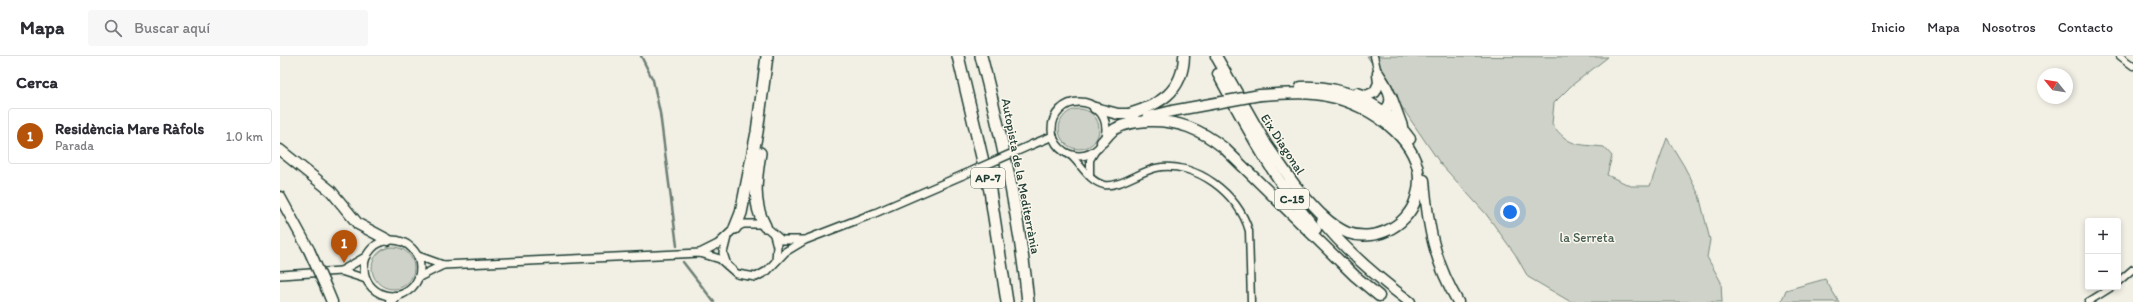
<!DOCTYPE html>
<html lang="es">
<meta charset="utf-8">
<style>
:root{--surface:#fff;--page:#f7f7f7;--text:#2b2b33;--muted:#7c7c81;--line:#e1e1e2;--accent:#b45309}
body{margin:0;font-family:Itim,sans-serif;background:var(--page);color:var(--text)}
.controls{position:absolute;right:12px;bottom:12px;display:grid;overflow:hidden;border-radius:4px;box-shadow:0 2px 6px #0003}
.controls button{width:36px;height:36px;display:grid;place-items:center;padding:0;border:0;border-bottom:1px solid var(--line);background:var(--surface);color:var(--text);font:20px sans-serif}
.compass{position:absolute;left:1757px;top:12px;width:36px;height:36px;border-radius:50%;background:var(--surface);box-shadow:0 2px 6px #0003;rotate:300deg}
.you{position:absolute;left:1230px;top:156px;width:14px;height:14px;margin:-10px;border:3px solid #fff;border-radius:50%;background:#1a73e8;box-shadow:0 0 0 6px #1a73e833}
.badge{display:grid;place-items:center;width:26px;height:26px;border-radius:50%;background:var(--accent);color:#fff;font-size:13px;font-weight:700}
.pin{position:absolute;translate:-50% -33px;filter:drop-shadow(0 1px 2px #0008)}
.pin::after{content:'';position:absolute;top:21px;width:14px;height:12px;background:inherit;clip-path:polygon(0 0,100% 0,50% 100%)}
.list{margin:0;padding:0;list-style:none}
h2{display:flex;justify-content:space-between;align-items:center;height:52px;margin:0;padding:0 16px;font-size:17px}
h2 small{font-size:13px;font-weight:400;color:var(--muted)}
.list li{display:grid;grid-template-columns:26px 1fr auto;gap:12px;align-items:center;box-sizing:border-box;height:56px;margin:0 8px 8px;padding:0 8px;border:1px solid var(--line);border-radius:4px}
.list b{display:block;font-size:15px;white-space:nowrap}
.list p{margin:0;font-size:13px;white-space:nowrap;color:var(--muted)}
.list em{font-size:13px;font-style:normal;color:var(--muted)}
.icon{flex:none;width:22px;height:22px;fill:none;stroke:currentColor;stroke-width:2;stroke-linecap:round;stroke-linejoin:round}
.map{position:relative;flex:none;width:1853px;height:246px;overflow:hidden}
header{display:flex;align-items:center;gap:24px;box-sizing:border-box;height:56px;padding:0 20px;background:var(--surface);border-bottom:1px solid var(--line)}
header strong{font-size:19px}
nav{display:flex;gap:22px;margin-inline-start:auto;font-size:14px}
.search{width:280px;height:36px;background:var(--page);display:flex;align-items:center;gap:10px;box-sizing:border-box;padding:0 14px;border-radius:4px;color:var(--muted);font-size:15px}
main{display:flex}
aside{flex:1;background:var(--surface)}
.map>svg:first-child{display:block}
.green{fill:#cfd2c8;stroke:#77887e}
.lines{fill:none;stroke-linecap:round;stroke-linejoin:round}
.stream{stroke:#6e7f75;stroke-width:2.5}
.minor-casing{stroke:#1f3d34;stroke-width:9}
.tertiary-casing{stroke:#1f3d34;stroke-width:10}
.trunk-casing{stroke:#1f3d34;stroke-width:13}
.motorway-casing{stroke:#1f3d34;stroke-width:14}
.minor{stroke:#fbf7ec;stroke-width:6}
.tertiary{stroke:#fbf7ec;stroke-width:7}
.trunk{stroke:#fbf7ec;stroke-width:10}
.motorway{stroke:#fbf7ec;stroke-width:11}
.tertiary-bridge-casing{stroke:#1f3d34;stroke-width:10;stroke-linecap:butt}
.trunk-bridge-casing{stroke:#1f3d34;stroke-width:13;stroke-linecap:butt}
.tertiary-bridge{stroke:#fbf7ec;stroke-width:7}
.trunk-bridge{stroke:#fbf7ec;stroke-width:10}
.labels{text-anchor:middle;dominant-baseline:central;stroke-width:3;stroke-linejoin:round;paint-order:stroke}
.shield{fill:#fbf7ec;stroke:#61756b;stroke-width:1}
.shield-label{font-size:12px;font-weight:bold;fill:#1f3d34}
.street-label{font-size:13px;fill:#1f3d34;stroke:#fbf7ec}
.park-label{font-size:13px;fill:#425b52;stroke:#fbf7ec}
</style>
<header>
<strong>Mapa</strong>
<div class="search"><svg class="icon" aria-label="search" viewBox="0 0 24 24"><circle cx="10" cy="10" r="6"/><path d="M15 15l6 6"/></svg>Buscar aquí</div>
<nav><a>Inicio</a><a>Mapa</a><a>Nosotros</a><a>Contacto</a></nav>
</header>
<main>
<aside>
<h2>Cerca<small></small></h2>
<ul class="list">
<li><span class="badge">1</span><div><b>Residència Mare Ràfols</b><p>Parada</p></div><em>1.0 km</em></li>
</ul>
</aside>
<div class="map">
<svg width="1853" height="246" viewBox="0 0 1853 246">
<rect width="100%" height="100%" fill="#f2f0e5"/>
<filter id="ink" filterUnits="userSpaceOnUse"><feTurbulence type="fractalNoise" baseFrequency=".025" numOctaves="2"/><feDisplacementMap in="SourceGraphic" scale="8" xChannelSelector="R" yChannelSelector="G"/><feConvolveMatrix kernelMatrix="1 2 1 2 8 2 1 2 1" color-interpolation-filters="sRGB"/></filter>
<g filter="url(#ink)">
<g class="green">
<path d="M1087,0L1328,1L1291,30L1274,47L1272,68C1289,91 1297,88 1324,91L1332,100L1327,119L1351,130H1370L1387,82L1404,110L1419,139L1430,184L1427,201L1441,226L1442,246H1291L1248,221L1235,198L1206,158L1160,107Z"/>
<circle cx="799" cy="73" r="20"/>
<circle cx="113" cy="212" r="21"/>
<path d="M1545,223L1559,246H1501L1506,234Z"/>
</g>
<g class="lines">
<g class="stream">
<path d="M361,0L373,24L380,57L397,190"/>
<path d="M403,206L434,246"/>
</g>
<defs>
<g id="minor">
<path d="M1094,0L1098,17"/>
<path d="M1840,0L1853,10"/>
<path d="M790,99C801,108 808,125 824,129C838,132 861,115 876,112C915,104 959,138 969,175L971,246"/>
<path d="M810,120V104L816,94"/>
<path d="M1838,226L1853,213"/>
<path d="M1808,246L1832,231"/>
</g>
<g id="tertiary">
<circle cx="799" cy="73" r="27"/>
<path d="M751,89L773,80"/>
<path d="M494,179L497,190L496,205"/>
<path d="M447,181L443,197L447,209"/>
<circle cx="112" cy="212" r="28"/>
<path d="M420,197L438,188L455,172L463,168H479L485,170L501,184H524"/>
<path d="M138,200L163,209L420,197L440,203L457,218L476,221L487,215L505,196L525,184L595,157L683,119"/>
<path d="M61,215L87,200"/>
<path d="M0,219L61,215L86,223"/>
<path d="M139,221L163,209"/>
</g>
<g id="trunk">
<path d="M936,0L986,88L1014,128"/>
<path d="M938,18C967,72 996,127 1036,173"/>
<path d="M1021,31C1064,29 1105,48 1130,83"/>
<path d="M1077,37L1086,40L1095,36L1099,27L1098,19"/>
<path d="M980,39C1002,38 1025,35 1047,40C1091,48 1153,90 1136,142C1132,157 1120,169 1106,175C1095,180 1080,181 1068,177C1044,167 1027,142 1010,124"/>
<path d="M1111,40L1122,70"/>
<path d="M815,52L838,58H854"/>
<path d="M1096,55L1105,54C1118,44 1104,27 1098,17"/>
<path d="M849,58C879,49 903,36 904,0"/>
<path d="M868,61L892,55L947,45"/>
<path d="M822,86C826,82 830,76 835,73C845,67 856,66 868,65C898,64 920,73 944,92L1075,220L1099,240"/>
<path d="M0,94L51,135L78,168L108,184"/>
<path d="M1144,124C1148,171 1154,205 1178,246"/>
<path d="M0,141L29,194"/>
<path d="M1042,165C1067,196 1098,222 1130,246"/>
<path d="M47,234L52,246"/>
<path d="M111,246L115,241"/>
</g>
<g id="motorway">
<path d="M678,0L710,135L727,246"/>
<path d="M701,0C722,81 740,163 748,246"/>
<path d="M480,97C476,122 472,147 485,170"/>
<path d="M455,172L461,157L477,76L487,0"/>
</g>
</defs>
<use href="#minor" class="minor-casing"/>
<use href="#tertiary" class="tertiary-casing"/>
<use href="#trunk" class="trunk-casing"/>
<use href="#motorway" class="motorway-casing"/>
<use href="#minor" class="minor"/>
<use href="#tertiary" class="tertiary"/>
<use href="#trunk" class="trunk"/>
<use href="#motorway" class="motorway"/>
<defs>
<path id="tertiary-bridge" d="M683,119L751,89"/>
<g id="trunk-bridge">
<path d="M947,45L980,39"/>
<path d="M29,194L47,234"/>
</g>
</defs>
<use href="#tertiary-bridge" class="tertiary-bridge-casing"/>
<use href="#trunk-bridge" class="trunk-bridge-casing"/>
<use href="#tertiary-bridge" class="tertiary-bridge"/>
<use href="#trunk-bridge" class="trunk-bridge"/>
</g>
</g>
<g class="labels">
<g class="shield">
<rect x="691" y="112" width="34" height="20" rx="3"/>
<rect x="995" y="133" width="34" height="20" rx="3"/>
</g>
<g class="shield-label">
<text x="708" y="122">AP-7</text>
<text x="1012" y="143">C-15</text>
</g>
<g class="street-label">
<text transform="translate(1003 88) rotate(57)">Eix Diagonal</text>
<text transform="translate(741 120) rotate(79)">Autopista de la Mediterrània</text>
</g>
<g class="park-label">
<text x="1307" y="181">la Serreta</text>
</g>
</g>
</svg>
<div class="controls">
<button>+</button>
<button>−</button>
</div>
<svg class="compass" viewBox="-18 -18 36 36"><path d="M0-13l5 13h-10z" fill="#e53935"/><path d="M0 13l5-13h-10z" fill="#7c7c81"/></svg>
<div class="you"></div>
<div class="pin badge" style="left:64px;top:207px">1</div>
</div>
</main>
